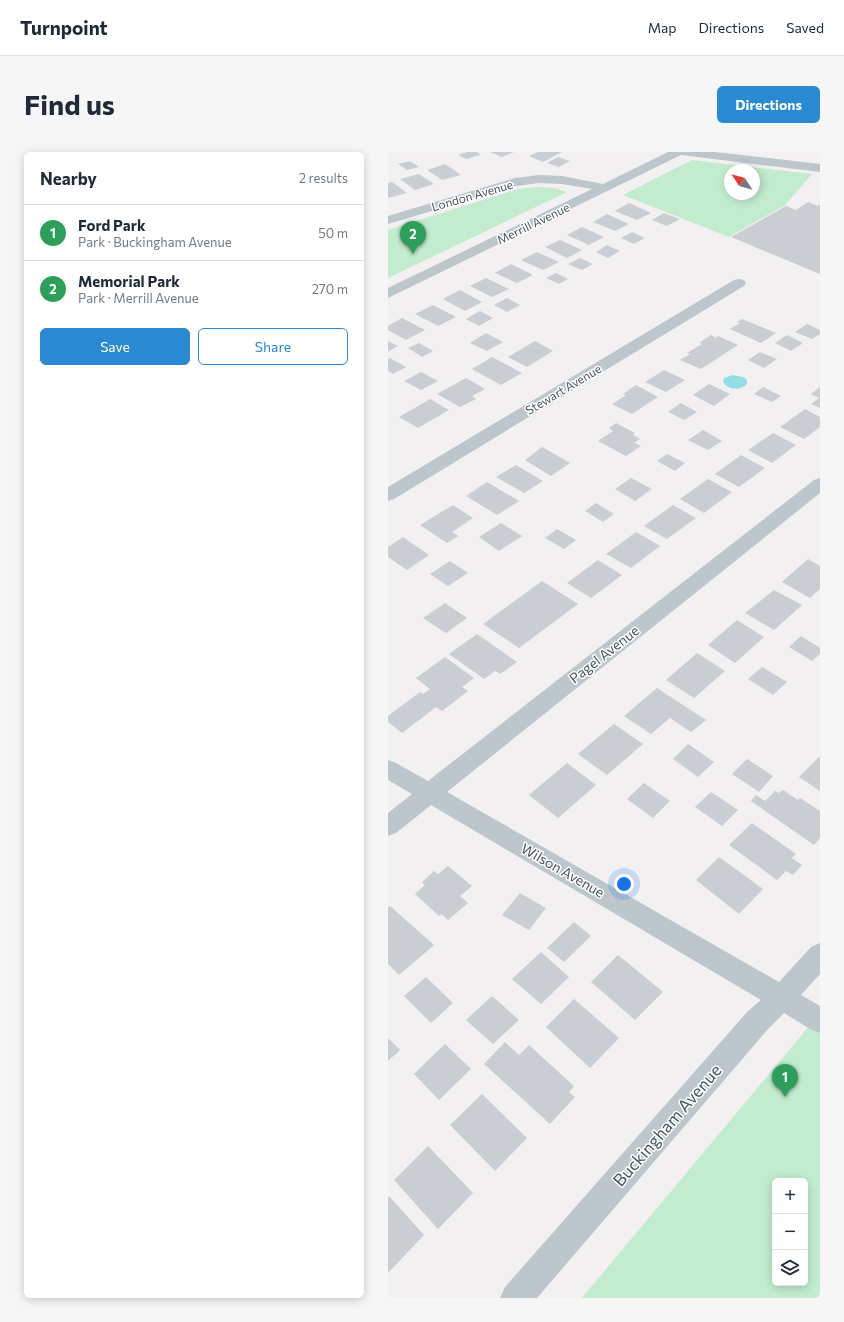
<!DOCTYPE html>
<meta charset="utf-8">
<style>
:root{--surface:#fff;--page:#f6f6f7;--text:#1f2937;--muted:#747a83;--line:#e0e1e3;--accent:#2989d3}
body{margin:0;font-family:Commissioner,sans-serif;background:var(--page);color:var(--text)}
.controls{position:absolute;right:12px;bottom:12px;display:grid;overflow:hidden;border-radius:6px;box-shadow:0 2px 10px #0003}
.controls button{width:36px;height:36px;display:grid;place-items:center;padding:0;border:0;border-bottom:1px solid var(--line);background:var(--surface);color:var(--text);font:20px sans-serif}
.compass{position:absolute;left:336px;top:12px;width:36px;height:36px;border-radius:50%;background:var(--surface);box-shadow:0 2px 10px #0003;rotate:306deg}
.you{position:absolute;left:236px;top:732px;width:14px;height:14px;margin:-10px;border:3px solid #fff;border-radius:50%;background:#1a73e8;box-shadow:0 0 0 6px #1a73e833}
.badge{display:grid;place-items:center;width:26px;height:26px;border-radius:50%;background:var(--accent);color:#fff;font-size:13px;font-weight:700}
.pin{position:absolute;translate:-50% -33px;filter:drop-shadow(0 1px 2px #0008)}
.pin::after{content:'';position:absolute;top:21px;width:14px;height:12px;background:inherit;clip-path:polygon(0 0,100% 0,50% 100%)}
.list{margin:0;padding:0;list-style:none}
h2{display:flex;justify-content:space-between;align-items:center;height:52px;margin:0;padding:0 16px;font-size:17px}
h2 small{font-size:13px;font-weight:400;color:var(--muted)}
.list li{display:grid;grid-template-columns:26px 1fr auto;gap:12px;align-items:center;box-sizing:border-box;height:56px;padding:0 16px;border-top:1px solid var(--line)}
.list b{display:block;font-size:15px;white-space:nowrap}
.list p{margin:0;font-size:13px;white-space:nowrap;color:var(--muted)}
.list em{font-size:13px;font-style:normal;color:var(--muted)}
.actions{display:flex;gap:8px;padding:12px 16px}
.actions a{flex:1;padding:9px 0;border:1px solid var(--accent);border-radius:6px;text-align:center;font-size:14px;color:var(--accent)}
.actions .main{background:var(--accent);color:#fff}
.icon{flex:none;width:22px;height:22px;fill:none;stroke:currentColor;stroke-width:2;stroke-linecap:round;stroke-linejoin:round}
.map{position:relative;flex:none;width:432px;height:1146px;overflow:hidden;border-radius:6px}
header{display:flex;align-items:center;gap:24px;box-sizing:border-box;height:56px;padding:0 20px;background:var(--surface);border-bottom:1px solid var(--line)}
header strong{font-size:19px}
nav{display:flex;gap:22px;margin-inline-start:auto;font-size:14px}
.intro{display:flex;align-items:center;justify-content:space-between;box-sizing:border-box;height:96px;padding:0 24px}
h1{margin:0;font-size:28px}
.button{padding:10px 18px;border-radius:6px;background:var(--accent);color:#fff;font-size:14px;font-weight:700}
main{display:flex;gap:24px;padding:0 24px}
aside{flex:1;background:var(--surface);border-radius:6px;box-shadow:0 2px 10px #0003}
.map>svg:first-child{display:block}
.green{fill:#c2eccd;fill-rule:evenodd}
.water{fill:#93dee5}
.building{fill:#caced2}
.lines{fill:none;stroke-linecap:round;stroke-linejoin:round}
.minor{fill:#bdc6cb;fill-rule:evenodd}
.labels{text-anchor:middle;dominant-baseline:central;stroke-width:3;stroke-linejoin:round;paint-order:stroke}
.far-street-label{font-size:12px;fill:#49555c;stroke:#fff}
.street-label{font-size:14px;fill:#49555c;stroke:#fff}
.near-street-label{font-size:17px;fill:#49555c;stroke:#fff}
</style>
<header>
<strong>Turnpoint</strong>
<nav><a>Map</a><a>Directions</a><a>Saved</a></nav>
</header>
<div class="intro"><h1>Find us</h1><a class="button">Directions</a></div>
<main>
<aside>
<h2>Nearby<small>2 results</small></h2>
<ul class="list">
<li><span class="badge" style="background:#2e9e5b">1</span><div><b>Ford Park</b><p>Park · Buckingham Avenue</p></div><em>50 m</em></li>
<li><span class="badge" style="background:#2e9e5b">2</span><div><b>Memorial Park</b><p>Park · Merrill Avenue</p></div><em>270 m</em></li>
</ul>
<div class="actions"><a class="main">Save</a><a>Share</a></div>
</aside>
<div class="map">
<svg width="432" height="1146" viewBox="0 0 432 1146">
<rect width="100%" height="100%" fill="#f2f0f0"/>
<g class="green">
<path d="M304,8L424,22L397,53L341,85L235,43ZM342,18H366V42H342Z"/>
<path d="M149,35L167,36L179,40L0,126V78L130,37Z"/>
<path d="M432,861V1146H194ZM387,1029H417V1131H387Z"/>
</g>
<path class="water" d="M345,223L355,225L359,228V232C352,239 340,238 335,230L336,226Z"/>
<g class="building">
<path d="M79,0H89L93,3L78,7L70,3Z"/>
<path d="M102,0H126L114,5Z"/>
<path d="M150,0H174L155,10L141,4Z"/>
<path d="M170,5L182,9L171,15L159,11Z"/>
<path d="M22,9L31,15L19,18L10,12Z"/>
<path d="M57,12L73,23L54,28L39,18Z"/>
<path d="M31,22L46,32L27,38L12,27Z"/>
<path d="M4,30L19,41L0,46V31Z"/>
<path d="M420,50L430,54L432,52V122L343,85L398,54L408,58Z"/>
<path d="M241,51L263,61L249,68L227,59Z"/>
<path d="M276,61L292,67L279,74L264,68Z"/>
<path d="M219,62L241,72L227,79L205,70Z"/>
<path d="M194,75L216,85L201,93L179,83Z"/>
<path d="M244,80L257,86L246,92L233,86Z"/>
<path d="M172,88L194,98L179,106L157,95Z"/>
<path d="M219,93L232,99L220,106L208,100Z"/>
<path d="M149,100L171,110L155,118L133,108Z"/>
<path d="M192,106L205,112L194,118L180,112Z"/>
<path d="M123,112L145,123L129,131L107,121Z"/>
<path d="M168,121L180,127L171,132L158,126Z"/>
<path d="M98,126L121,137L104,145L82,134Z"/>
<path d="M72,138L94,150L77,159L55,147Z"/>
<path d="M119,146L132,153L119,160L106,153Z"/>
<path d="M45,153L68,165L50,174L27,162Z"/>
<path d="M92,159L105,166L91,174L78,167Z"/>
<path d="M14,166L37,178L18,188L0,178V174Z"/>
<path d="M354,167L388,181L373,191L342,177L352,171L349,170Z"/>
<path d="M419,172L432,178V182L424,187L407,180Z"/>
<path d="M98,181L115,190L99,199L82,191Z"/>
<path d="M323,183L328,186L330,184L350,193L313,217L292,208L302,202L299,201L314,192L311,191Z"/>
<path d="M399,183L415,191L403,199L387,191Z"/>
<path d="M0,189L10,194L0,200Z"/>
<path d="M147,189L165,199L139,215L120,205Z"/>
<path d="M31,191L45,199L34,205L20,196Z"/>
<path d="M372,200L389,207L376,216L360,208Z"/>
<path d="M104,205L134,221L113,233L84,217Z"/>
<path d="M2,206L18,215L5,222L0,219V207Z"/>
<path d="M276,218L297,228L278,240L257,230Z"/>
<path d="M33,220L50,229L33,238L16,229Z"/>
<path d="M78,226L97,237L84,244L88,247L72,255L49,242Z"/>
<path d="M321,232L342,242L326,254L305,243Z"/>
<path d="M248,233L270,245L244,262L224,252L238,243L235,242Z"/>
<path d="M375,235L393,244L384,250L366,242Z"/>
<path d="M432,235V256L423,252L431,246L423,242Z"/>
<path d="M42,247L61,258L30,276L11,265Z"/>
<path d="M293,251L309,260L296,268L280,260Z"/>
<path d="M417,257L432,265V275L416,287L392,275Z"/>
<path d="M228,271L247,281L245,283L252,287L246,291L253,294L238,304L210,289L225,279L221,276Z"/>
<path d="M315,278L334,289L320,298L300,288Z"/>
<path d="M385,281L408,293L384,311L360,298Z"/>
<path d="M154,295L182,311L163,324L137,308Z"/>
<path d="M279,302L297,311L287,319L269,309Z"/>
<path d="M353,303L377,316L351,335L327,322Z"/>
<path d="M128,313L155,329L136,341L108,325Z"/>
<path d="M243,326L264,337L247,349L227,337Z"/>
<path d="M320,327L344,340L316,361L292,347Z"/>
<path d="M99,330L131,349L109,363L78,344Z"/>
<path d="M208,351L226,362L215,370L197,359Z"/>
<path d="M65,353L85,366L64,380L70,384L59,391L32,373Z"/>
<path d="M285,353L308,366L279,387L256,374Z"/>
<path d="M113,371L134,384L111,399L91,385Z"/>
<path d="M169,377L188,388L176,397L157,386Z"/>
<path d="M248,380L272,394L243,416L218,402Z"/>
<path d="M15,385L41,403L19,418L0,405V395Z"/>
<path d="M420,407L432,414V437L422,446L394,430Z"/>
<path d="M210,408L234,423L203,446L179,431Z"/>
<path d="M62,409L80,421L60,434L42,422Z"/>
<path d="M154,429L190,452L131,496L95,472Z"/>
<path d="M386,438L414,453L386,478L357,461Z"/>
<path d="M57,451L79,466L58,481L35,466Z"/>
<path d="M349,468L376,485L347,511L320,493Z"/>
<path d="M89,482L129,510L112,522L107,519L96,527L61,502Z"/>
<path d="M413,484L432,496V502L424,509L401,495Z"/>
<path d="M309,501L337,519L306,546L278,528Z"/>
<path d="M57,505L86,526L74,535L80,539L54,559L48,555L14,581L0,570V564L32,540L35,542L42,537L28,526Z"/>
<path d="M374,515L399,530L385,543L360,527Z"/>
<path d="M269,536L318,568L303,580L282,566L263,582L236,564Z"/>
<path d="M226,572L255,592L219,623L190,602Z"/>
<path d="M300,592L326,610L310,625L285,607Z"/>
<path d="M431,605H432V639L411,625Z"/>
<path d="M359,607L385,624L371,640L344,622Z"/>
<path d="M179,611L208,633L170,666L141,643Z"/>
<path d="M256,631L282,649L265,666L239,647Z"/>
<path d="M395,638L410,648L412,646L432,659V686L426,693L363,649L368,643L377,649L387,639L391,641Z"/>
<path d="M323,640L350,658L334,674L307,655Z"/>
<path d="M364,671L408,702L404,706L414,713L405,723L398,719L389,728L341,693Z"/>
<path d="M331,705L375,737L351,762L308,728Z"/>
<path d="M60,714L84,734L72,744L80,751L60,768L53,762L51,764L27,742L37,733L34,730L46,719L50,722Z"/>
<path d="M132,741L158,756L141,778L114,763Z"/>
<path d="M2,754L46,793L11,823L0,812V755Z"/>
<path d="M186,770L203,784L176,810L159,796Z"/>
<path d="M153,800L181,825L153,852L124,827Z"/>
<path d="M230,803L275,840L247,868L203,830Z"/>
<path d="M38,825L65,851L43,871L16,844Z"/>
<path d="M104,844L131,868L105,892L78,868Z"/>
<path d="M186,847L231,886L202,916L158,875Z"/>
<path d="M0,886L12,898L0,909Z"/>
<path d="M117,890L131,903L141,893L186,934L181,940L187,945L162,972L96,912Z"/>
<path d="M57,892L83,917L51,948L26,922Z"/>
<path d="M94,942L139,986L107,1019L62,973Z"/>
<path d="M40,994L85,1041L50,1077L6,1028Z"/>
<path d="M1,1044L36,1083L0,1121V1046Z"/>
</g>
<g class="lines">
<g class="minor">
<path d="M280,0H327L432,12V20L293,3L0,146V136L204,37L174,32L151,31L128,34L0,72V64L127,26L151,23L174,24L215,32Z"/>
<path d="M351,127L356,128L358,131L356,134L6,347L0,349V335L346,128Z"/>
<path d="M432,326V341L59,640L391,830L423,795L432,791V822L413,843L432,854V881L422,877L396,861L380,877L149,1146H112L117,1135L360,859L373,848L43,653L8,681L0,684V661L24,642L0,628V608L8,611L40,629L426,328Z"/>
</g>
</g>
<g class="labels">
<g class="far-street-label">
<text transform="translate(84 43) rotate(-16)">London Avenue</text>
<text transform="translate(145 71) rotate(-26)">Merrill Avenue</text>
<text transform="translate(175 237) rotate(-31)">Stewart Avenue</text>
</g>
<g class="street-label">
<text transform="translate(216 502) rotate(-38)">Pagel Avenue</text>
<text transform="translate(175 718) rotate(30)">Wilson Avenue</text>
</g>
<g class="near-street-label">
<text transform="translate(279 973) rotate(-49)">Buckingham Avenue</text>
</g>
</g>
</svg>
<div class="controls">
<button>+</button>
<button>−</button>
<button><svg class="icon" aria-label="layers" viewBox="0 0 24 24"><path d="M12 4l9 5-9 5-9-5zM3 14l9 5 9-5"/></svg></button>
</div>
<svg class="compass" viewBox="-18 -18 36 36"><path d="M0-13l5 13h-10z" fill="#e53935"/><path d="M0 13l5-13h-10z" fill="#747a83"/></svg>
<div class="you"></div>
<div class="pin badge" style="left:397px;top:945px;background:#2e9e5b">1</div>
<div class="pin badge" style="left:25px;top:102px;background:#2e9e5b">2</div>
</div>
</main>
